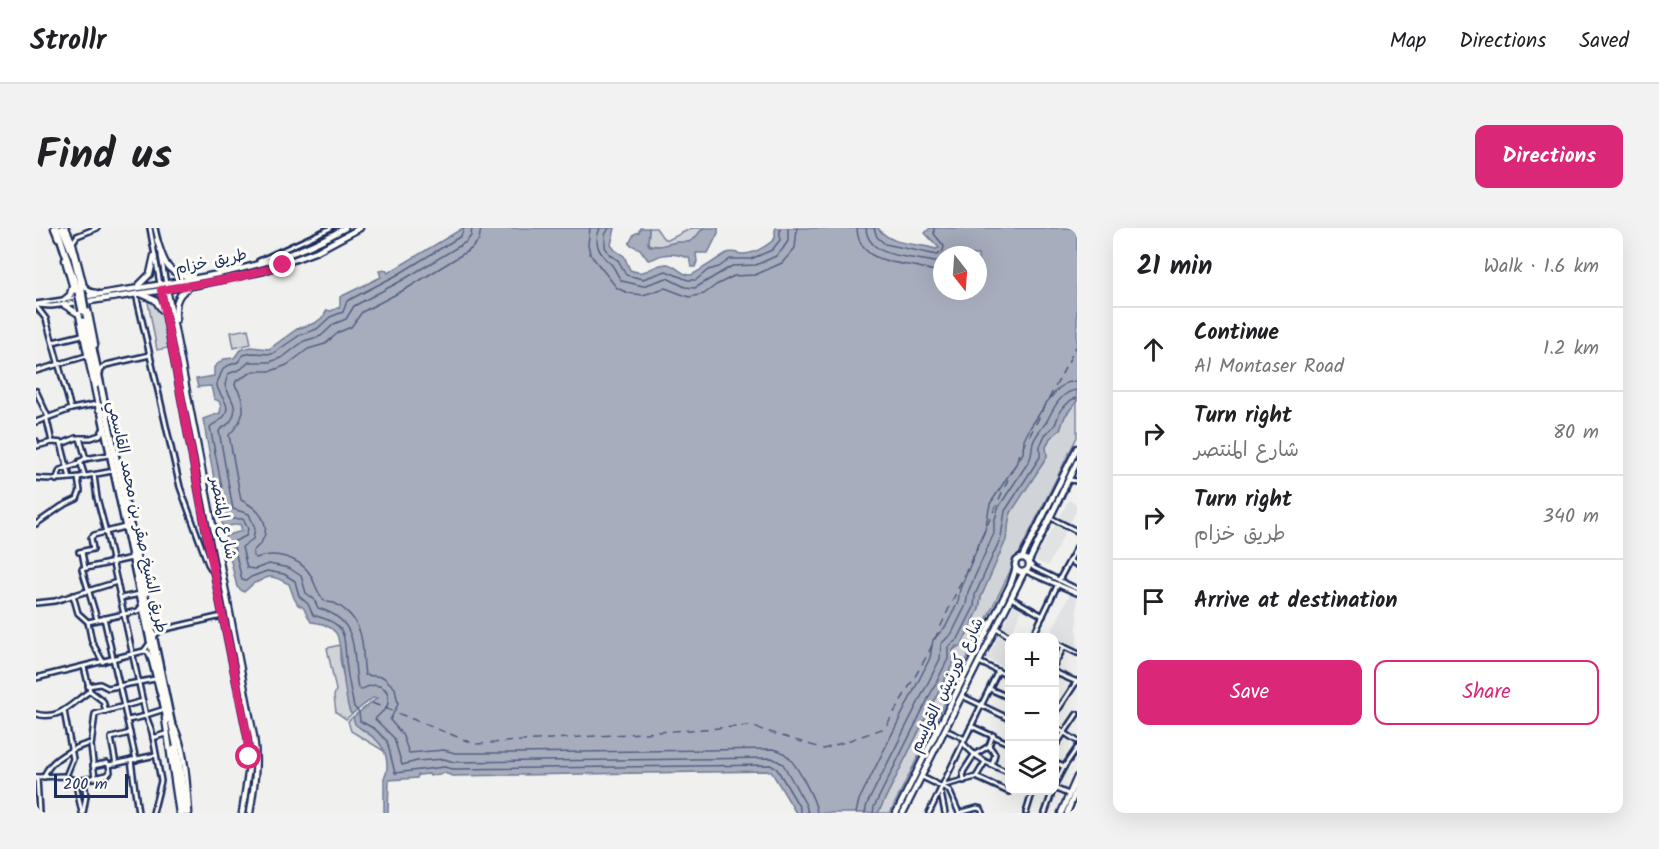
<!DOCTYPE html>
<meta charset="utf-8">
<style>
:root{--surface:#fff;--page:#f2f2f2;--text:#202124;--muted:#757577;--line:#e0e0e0;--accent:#db2777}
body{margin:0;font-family:Kalam,"Playpen Sans Arabic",sans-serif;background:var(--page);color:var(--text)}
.controls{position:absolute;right:18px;bottom:18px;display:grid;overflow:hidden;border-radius:12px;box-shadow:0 6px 24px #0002}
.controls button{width:54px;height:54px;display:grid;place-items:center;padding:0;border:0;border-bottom:2px solid var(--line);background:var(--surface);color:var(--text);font:30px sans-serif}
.compass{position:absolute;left:897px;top:18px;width:54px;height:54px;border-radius:50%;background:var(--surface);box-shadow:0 6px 24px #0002;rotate:163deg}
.scale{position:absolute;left:18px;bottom:15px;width:74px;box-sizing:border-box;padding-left:6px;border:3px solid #1b2f5e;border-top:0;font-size:16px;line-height:21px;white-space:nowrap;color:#1b2f5e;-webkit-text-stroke:4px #fdfcf7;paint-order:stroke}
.stop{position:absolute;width:18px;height:18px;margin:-14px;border:4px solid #db2777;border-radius:50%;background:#fff}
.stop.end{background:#db2777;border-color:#fff;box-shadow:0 2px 6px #0008}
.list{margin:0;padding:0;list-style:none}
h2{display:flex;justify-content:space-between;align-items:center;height:78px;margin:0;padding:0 24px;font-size:26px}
h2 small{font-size:20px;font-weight:400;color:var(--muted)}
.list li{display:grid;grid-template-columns:39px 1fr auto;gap:18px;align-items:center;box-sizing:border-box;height:84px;padding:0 24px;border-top:2px solid var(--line)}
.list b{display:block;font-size:22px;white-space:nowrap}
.list p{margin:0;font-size:20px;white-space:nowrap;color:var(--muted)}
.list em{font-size:20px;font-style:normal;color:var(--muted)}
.actions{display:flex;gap:12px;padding:18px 24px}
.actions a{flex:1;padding:14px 0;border:2px solid var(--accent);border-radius:12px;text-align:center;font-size:21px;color:var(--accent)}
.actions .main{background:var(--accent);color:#fff}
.icon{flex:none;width:33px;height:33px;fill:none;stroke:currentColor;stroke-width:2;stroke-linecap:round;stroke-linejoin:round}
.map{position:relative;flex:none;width:1041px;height:585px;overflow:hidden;border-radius:12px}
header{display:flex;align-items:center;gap:36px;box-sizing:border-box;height:84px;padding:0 30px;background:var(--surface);border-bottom:2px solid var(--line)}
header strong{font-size:28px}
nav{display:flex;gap:33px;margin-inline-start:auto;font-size:21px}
.intro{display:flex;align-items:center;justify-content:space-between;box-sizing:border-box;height:144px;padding:0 36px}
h1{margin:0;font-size:42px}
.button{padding:15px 27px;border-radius:12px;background:var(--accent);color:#fff;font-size:21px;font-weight:700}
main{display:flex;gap:36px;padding:0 36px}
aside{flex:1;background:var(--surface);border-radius:12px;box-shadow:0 6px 24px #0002}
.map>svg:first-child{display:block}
.built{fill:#e0e2e3}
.green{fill:#d0d3d8;stroke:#76819b;stroke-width:1.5}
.water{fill:#a7adbd;stroke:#6f7b97;stroke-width:1.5;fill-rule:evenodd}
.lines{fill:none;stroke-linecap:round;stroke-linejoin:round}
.shore{stroke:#536184;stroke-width:1.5}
.ferry{stroke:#4c5b7f;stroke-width:1.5;stroke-dasharray:8 6;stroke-linecap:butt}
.minor-casing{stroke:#1b2f5e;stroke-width:8}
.major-casing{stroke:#1b2f5e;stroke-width:9}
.highway-casing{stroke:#1b2f5e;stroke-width:10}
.minor{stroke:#fdfcf7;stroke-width:3}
.major{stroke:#fdfcf7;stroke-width:4.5}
.highway{stroke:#fdfcf7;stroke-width:5}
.highway-bridge-casing{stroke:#1b2f5e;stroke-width:10;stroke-linecap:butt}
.highway-bridge{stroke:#fdfcf7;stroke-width:5}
.route{stroke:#db2777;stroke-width:8}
.labels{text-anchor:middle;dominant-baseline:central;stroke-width:6;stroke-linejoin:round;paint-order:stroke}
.street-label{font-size:16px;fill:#1b2f5e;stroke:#fdfcf7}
</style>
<header>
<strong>Strollr</strong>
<nav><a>Map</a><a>Directions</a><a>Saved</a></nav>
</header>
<div class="intro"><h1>Find us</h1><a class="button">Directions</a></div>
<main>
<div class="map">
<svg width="1041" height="585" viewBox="0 0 1041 585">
<rect width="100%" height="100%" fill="#f0f0ee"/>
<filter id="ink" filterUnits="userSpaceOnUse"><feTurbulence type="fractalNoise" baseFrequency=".0167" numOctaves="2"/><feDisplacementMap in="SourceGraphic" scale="12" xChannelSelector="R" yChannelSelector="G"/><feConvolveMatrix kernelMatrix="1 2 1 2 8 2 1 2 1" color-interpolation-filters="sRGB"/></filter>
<g filter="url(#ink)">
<g class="built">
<path d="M1033,272L1041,277V281L1012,338L999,332Z"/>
<path d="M1034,366L1041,369V421L1014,407Z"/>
<path d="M978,376L987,380L974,407L978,409L974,410L971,422L973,423V441L951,431Z"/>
</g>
<g class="green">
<path d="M613,0H620L627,10L632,12L656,0H667C664,4 661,9 657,12C649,17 620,20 612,16Z"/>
<path d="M112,74H118L125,83L132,120L121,122Z"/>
<path d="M212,101L215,116L198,120L195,104Z"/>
<path d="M1041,173V209L854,585H842L918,433L917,422L925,417L943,381L945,369L972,305C969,277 998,252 1011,229L1010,219L1014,210L1024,201L1029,188Z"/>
<path d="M304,417V431L314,484L316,486L310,491L300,484L298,468L300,462L291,420Z"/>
<path d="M317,489C321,505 343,506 348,523L315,503L312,493Z"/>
</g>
<g class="water">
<path d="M427,0H579L575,17L579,22L588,28L594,42C611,49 615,37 630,36C640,36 645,48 655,47C659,46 685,28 691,25C696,23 701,25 705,26C716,27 732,18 739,10V0H842C856,19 880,14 900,21L903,20L889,5L894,0H1041V173L1029,188L1024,202L1014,210L1010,219L1011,229L974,286L970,312L945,369L943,381L925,418H920L917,422L918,433L842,585H760L735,543L417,548L408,545L394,548L393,546L382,547L381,550L353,552L352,585H348V550C351,545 351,542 351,536C350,513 334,508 319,496L317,489L341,470H337L316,486L314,484C307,469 306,411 300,405C293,397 285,395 275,394L267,379L262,377L258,370L253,356C247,354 241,348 233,349C227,350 224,354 218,355L208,364L201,359L189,308L206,303L204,296L187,299L167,191L184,185L185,179L183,173L178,171L175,158L162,159L160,151L178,148V139L188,131L198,130L204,122L215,119L233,121L261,101L279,95L287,89L291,82L295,83L304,79V69L345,49L343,43L350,42L352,45ZM906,27H942V63H906Z"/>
<path d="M604,0H613L612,16L614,18H624L640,14H653L658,11L667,0H682V5L672,25H660L661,34L659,39H656L653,30C645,27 635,25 627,27C620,28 619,32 612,32L604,21L593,16L598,6L603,4Z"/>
</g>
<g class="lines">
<g class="shore">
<path d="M428,0L425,8L361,47L311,73L307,84L294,89L281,101L264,107L236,126L216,125L207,127L202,134C191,138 188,137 184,148C183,152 181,152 181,156C181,168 196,174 189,187C186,193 178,195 174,199L192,290L194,291H207L212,301L210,308L197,314L206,352L210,353L215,349L231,343L248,346L259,353L263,368L272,376L277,387C308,396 308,401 310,431C311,447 315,464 318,479L323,484L324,493L339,501L351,513L359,545L408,539L417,541L735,537L741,541L764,580V585"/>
<path d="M436,0L435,8L430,14L365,53L318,78L310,91L298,96L285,108L268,113L247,129L234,134H213L205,141L192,146L189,157C193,169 205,180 194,194C191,198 186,199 183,203L197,281L213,286L219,300L217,311L206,319L211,340L219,341L233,336L253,340L265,348L270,365L278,371L282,380C326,393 315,424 322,460L325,462C341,452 357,459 351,479L339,491L358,510L366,537L381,533L408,531L418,534L736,530L747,536L770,577L772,585"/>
<path d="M445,0L443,12L435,21L370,61L326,84L315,99L303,104L289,116L272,121L251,137L235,143H218L200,153L199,157C212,177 209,191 193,207L205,272C228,283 240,304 217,323V328L220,330C238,323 263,329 274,346C279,354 281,367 289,373C292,375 295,374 298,375C307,379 317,388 321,397C329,413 326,430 329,447L347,449L359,460L362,476L354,492L366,506L373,525L408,522L419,525H481L737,521C742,522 746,523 750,527C760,535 780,572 781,585"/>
<path d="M554,0L552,16L554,26L581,60L592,65L607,67L629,60L653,69L668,66L680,57L698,48L719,47L746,35L759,20L761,0"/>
<path d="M564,0C557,16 563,25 575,36C579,40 581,48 586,53L607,58L631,50L649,59L659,60L696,38L720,37L740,28L746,22L752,13V0"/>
<path d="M573,0L569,7V19L574,27L582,32L590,47L607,51L630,43L652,52H660L672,42L683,39L694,31H715L736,22L744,12V0"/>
<path d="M821,0C822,34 858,34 883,39C891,41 897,44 906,43"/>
<path d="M830,0C832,31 876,28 898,34L906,33"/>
<path d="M838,0L841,9L849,16L901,27L907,23L908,18L898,6V0"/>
<path d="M820,585L823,572L894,430L897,412L910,398L922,374L924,361L949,302L954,276L987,225L988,212L994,200L1011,174L1022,161L1030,155L1041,153"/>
<path d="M829,585L831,576L904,431L905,416L916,405L930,377L932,364L958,305V295L962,280L993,233C997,226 995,222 997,215C1000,205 1008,199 1012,191C1018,179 1026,163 1041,162"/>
<path d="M837,585L838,579L912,431V419L922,411L938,379L939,367L965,309L969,283L1004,229V218L1009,207L1019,197L1024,183L1035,172L1041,170"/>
</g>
<path class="ferry" d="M336,475L439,516L714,498L788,521L849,500L892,426L982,230L1041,117"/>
<defs>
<g id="minor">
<path d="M114,0L124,56"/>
<path d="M119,0L122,13"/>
<path d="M37,14L41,8L61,0"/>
<path d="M125,28L130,56"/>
<path d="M223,33L295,0"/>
<path d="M100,66L144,259L172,336L177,344"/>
<path d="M0,76L40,70"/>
<path d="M0,77L15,78L40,75"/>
<path d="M0,78L10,91L35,181"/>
<path d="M17,114L46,107"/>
<path d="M0,143L50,128"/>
<path d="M64,146L65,141L70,137L114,127"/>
<path d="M0,163L12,189"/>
<path d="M11,192L16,214"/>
<path d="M0,194L35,181L61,176"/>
<path d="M44,210L50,231"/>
<path d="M0,213L1,218L16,214L28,215L40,210H55L64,207L68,200"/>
<path d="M25,215L34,250"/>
<path d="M44,233L49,249"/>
<path d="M58,247L61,270L70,304L110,488L116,504L125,553L117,585"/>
<path d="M0,250C27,253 51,248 77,243"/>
<path d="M20,252L24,242L40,237L48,231L73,227"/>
<path d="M1033,252L1041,253"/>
<path d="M1017,291L1041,303"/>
<path d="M0,296L26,278L41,271L44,263L42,250"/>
<path d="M43,324L57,321L55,310L58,307L89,299"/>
<path d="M46,324L49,340"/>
<path d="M1034,333L1041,337"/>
<path d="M993,335L998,340L1041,361"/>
<path d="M990,343L1041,365"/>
<path d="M1023,352L1041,319"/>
<path d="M37,367L42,385L52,394L56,414L67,434"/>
<path d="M85,370L104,366"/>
<path d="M977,371L1007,388"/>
<path d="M0,375L19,373L81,354"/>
<path d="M68,390L100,532"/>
<path d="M61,391L46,341L96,330"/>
<path d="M52,394L102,383L106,378"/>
<path d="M962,401L976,410"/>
<path d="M998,404L1009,410"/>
<path d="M118,408L125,402L186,388"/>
<path d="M996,410L1022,356"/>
<path d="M1018,414L1041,425"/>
<path d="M108,423L112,424L115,432"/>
<path d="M115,432L125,471"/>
<path d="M943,434L974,449"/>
<path d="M1018,437L1028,419"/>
<path d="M48,439L54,463L67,473L70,483"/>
<path d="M1018,444L1041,454"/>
<path d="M0,450L108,423L114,415"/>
<path d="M52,458L64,456L72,460L119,451"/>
<path d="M954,461L974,470"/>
<path d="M928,469L974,491"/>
<path d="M28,483L37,531L30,548"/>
<path d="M0,486C24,493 35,475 54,463"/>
<path d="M110,487L129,481"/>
<path d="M1018,488L1041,453"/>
<path d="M92,492L110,488"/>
<path d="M935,498L974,516"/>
<path d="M1018,498L1041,513"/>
<path d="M912,503L929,511"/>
<path d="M117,510L132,505"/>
<path d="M927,515C940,531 955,537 974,545"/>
<path d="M953,518L959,526L956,537"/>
<path d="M1018,520L1041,486"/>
<path d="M95,532L102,585"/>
<path d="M1018,534L1028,539"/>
<path d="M80,536L75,510L94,505"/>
<path d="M57,538L71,535L73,537L120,527"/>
<path d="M0,549L27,548L42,553L71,547L74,544L73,537"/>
<path d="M1,549L3,585"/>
<path d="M8,549C13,531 39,519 55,515"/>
<path d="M886,549L913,562L923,585"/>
<path d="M940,549L949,534"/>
<path d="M59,550L55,518L59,486L107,473"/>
<path d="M39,552L46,585"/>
<path d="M928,553L927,544L938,527L953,518L957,507"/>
<path d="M905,558L940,549L973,564L977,562"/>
<path d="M1018,558L1028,539L1041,520"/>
<path d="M1018,560L1032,566"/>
<path d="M905,565L909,585"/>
<path d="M47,585L50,568L48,552"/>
<path d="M893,585L962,443"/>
<path d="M923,585L941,580L945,581L947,585"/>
<path d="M990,585L997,562"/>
<path d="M1009,585L1017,562"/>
</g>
<g id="major">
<path d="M18,0L22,10"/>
<path d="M30,0L37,16L47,55"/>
<path d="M121,12C129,35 129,46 157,49"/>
<path d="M29,32L39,67L63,182"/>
<path d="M124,56L178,345L212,511L213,539L206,585"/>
<path d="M130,56L218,509C222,535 218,560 214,585"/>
<path d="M47,57L54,64L60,65"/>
<path d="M101,59L114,46L118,28"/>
<path d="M105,66L119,72L126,82"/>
<path d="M40,70C131,54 227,48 309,0"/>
<path d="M28,72L34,67L36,59"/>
<path d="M50,72L59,117"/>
<path d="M41,75L161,57L228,43L281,23L324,0"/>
<path d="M28,77L41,85"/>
<path d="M140,92C139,79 139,68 152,60"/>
<circle cx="986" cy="337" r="7"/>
<path d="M986,330L1041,220"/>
<path d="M993,333L1041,234"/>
<path d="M129,490L143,585"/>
<path d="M137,497C150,520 151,559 153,585"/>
<path d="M860,585L975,355L980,340"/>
<path d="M867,585L988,344"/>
<path d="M1025,585L1041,549"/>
<path d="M1031,585L1041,560"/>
</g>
<g id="highway">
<path d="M21,0L42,64"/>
<path d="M26,0L38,29L46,63"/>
<path d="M49,82L143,531L150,585"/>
<path d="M47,93L60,157"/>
<path d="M64,178L131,492"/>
<path d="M138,521L146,585"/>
</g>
</defs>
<use href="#minor" class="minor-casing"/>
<use href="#major" class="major-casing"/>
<use href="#highway" class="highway-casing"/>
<use href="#minor" class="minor"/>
<use href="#major" class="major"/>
<use href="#highway" class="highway"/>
<defs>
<g id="highway-bridge">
<path d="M46,63L49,82"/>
<path d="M42,64L46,83"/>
</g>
</defs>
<use href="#highway-bridge" class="highway-bridge-casing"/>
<use href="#highway-bridge" class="highway-bridge"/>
</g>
</g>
<g class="lines" filter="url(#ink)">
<path class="route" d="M213,529L211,507L178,345L125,62L200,50L247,37"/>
</g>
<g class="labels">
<g class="street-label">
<text transform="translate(175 34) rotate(-12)">طريق خزام</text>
<text transform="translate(101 289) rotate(78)">طريق الشيخ صقر بن محمد القاسمي</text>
<text transform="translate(187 290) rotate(79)">شارع المنتصر</text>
<text transform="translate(911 457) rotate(-64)">شارع كورنيش القواسم</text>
</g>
</g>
</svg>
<div class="controls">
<button>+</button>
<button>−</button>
<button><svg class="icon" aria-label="layers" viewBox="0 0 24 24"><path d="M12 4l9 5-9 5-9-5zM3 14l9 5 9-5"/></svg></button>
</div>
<svg class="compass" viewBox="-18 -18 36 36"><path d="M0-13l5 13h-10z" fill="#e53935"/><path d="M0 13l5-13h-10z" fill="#757577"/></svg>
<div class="scale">200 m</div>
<div class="stop" style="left:213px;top:529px"></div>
<div class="stop end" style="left:247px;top:37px"></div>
</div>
<aside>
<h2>21 min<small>Walk · 1.6 km</small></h2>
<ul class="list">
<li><svg class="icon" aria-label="ahead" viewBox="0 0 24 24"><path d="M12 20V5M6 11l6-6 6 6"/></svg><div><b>Continue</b><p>Al Montaser Road</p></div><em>1.2 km</em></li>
<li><svg class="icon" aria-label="right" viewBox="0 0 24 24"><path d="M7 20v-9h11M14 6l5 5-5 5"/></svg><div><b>Turn right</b><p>شارع المنتصر</p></div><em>80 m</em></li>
<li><svg class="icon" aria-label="right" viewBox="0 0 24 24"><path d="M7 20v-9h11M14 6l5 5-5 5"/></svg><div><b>Turn right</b><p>طريق خزام</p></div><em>340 m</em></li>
<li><svg class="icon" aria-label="arrive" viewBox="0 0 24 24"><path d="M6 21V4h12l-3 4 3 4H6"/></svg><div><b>Arrive at destination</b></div></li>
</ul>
<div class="actions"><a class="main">Save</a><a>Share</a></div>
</aside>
</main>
